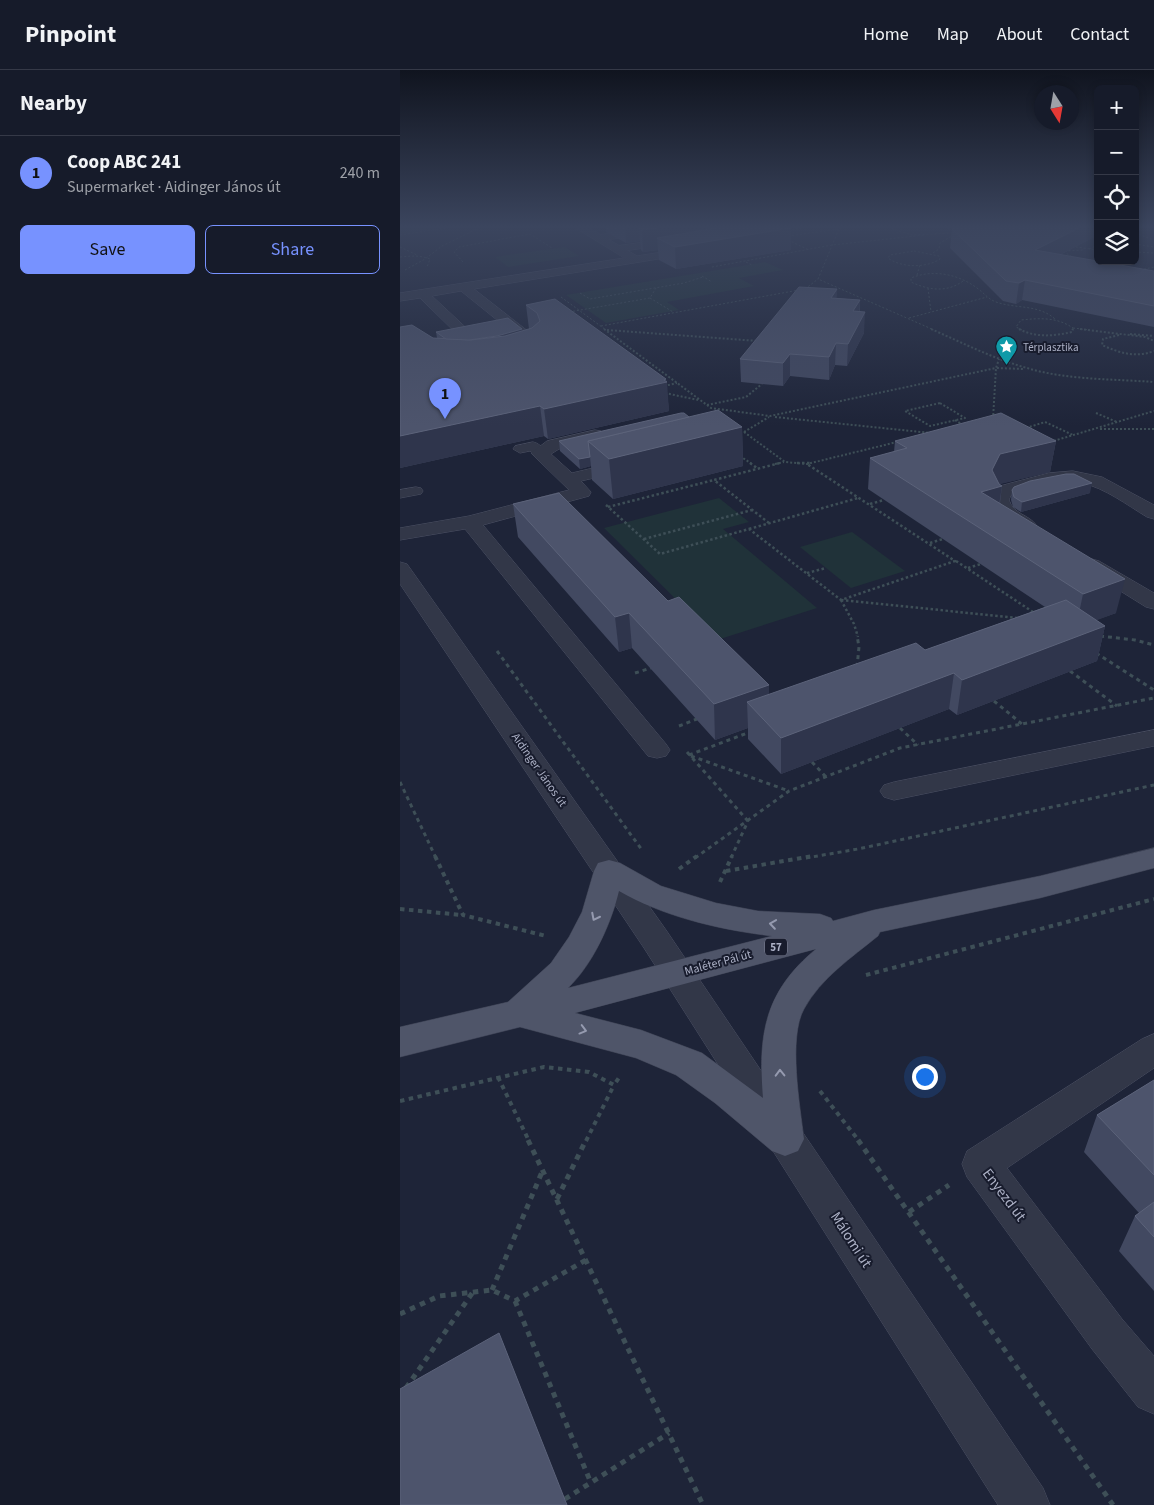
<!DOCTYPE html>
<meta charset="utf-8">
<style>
:root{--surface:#161b2a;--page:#1f2432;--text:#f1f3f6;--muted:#9ea1a8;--line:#353947;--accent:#7792ff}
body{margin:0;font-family:"Source Sans 3",sans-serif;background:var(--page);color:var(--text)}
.controls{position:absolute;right:15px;top:15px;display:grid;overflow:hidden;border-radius:8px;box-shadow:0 2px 8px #0003}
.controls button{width:45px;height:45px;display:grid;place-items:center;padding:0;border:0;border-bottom:1px solid var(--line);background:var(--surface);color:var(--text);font:25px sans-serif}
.compass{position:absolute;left:634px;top:15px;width:45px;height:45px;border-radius:50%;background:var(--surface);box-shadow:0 2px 8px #0003;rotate:169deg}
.you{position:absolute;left:524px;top:1006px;width:18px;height:18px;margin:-12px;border:4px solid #fff;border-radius:50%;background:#1a73e8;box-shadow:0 0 0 8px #1a73e833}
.badge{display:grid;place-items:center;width:32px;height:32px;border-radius:50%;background:var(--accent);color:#111;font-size:16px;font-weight:700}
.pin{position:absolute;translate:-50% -41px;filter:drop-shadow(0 1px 2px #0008)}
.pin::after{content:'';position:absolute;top:26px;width:18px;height:15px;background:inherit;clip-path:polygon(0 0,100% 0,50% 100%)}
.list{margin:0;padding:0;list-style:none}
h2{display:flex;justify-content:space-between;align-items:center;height:65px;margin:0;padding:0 20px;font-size:21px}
h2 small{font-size:16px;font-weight:400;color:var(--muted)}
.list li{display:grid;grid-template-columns:32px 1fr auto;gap:15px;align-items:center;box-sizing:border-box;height:75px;padding:0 20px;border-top:1px solid var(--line)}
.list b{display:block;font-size:19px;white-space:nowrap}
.list p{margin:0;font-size:16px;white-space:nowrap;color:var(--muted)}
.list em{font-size:16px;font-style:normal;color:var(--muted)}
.actions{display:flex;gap:10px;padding:15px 20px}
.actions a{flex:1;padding:11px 0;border:1px solid var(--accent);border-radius:8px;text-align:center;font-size:18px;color:var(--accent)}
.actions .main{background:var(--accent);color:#111}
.icon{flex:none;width:28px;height:28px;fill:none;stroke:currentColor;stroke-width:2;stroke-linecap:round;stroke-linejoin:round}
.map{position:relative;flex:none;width:754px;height:1435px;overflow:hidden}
header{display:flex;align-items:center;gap:30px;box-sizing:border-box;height:70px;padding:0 25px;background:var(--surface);border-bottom:1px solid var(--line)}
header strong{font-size:24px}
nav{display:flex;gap:28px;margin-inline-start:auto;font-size:18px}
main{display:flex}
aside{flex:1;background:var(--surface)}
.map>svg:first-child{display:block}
.green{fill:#203239}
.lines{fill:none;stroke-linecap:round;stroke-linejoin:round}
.service-casing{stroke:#4c5164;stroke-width:1}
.minor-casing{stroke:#4c5164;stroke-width:1}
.tertiary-casing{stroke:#4c5164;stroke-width:1}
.primary-casing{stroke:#3b4052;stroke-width:1}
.path-far5{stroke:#3e4f57;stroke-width:1;stroke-dasharray:2 2;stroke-linecap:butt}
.path-far4{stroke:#3e4f57;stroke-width:2;stroke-dasharray:2 2;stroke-linecap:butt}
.path-far3{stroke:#3e4f57;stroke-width:2.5;stroke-dasharray:2.5 2.5;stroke-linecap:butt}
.path-far2{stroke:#3e4f57;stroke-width:3;stroke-dasharray:4 4;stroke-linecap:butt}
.path-far1{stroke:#3e4f57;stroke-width:4;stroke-dasharray:4.5 4.5;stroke-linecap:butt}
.path{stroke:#3e4f57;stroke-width:5;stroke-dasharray:5.5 5.5;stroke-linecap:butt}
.service{fill:#323748;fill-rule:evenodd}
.minor{fill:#323748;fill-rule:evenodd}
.tertiary{fill:#323748;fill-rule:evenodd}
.primary{fill:#4f5569;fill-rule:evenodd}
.wall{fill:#424961}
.shaded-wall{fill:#2f354c}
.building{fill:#4d546c;stroke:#5c637a}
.oneway{stroke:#959aaf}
.labels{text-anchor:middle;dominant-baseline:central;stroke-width:4;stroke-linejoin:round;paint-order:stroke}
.far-poi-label{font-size:11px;fill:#acb1c6;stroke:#181c2d;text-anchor:start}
.shield{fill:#181c2d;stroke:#808498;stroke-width:1}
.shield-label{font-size:11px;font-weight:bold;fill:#acb1c6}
.street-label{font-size:12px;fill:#acb1c6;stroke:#181c2d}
.near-street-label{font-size:15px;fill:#acb1c6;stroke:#181c2d}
</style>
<header>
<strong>Pinpoint</strong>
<nav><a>Home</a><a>Map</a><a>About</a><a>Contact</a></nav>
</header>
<main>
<aside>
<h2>Nearby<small></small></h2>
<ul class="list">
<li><span class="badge">1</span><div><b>Coop ABC 241</b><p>Supermarket · Aidinger János út</p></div><em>240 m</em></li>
</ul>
<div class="actions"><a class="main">Save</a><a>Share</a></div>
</aside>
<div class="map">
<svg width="754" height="1435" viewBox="0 0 754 1435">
<rect width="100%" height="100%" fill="#1e2438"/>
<g class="green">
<path d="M0,155H56L0,164Z"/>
<path d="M164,177L179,186L108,197L95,187Z"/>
<path d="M365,192L383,200L339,208L354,216L267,232L279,240L206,253L166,225Z"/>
<path d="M319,428L349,452L323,459L417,538L317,570L204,458Z"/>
<path d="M452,462L505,501L451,518L400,477Z"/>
</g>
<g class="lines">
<defs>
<g id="service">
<path d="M271,155H292L288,158L199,171L195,168L199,165Z"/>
<path d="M268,169L272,172L271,174L217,182L213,179L217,176Z"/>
<path d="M133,372C139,373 143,378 147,383L145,386H135L130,381L120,383L113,379L115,376Z"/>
<path d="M16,417L21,418L23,421L21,424L0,428V420Z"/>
</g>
<g id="minor">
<path d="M171,155H184L237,186L295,177L301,180L295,183L74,219L138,269L140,272L138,275H128L61,221L32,226L76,267L74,270L45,275L40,274L38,271L40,268L58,265L20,228L0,231V223L224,188Z"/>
<path d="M195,360L201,361L204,365L201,369L159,379L151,384L172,403L227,390L233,391L236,395L233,399L181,411L191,422L189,426L83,455L266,674L270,680L266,686L257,688L248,686L65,459L0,470V458L69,446L169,420L131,383L147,371Z"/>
<path d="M673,401L702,407L754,435V449L747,447C727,435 705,418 682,413C659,408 633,418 611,425L609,430C614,445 629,444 637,456L634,460C622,463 606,454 596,445C592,442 591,435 589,430L596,417L649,403Z"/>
<path d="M692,489L699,491L754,523V539L746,537L685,499L682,495L685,491Z"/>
<path d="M754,660V676L494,730L484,727L480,721L484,715L494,712Z"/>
<path d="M754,964V998L607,1098L722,1249L754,1286V1344L738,1337L692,1279L567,1107L562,1094L567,1081L742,969Z"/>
</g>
<path id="tertiary" d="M0,492L7,494L266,860L643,1418L650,1435H598L244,878L0,514Z"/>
<path id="primary" d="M754,778V798L640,828L480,862L478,866C451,888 421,908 404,939C388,968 400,1036 404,1069L398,1081L385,1086L372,1081L315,1033L276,1005L236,988L120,957L0,987V957L108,932L151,893L169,867L182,842L194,801L198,793L209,790L220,793L261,816L316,833L358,841L420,844L431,848L433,851L474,840L640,806ZM219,821C264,847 321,860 372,866L168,918C193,894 211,854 219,821ZM416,879C364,922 358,965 363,1028L302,983L241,960L175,943Z"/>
</defs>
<use href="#service" class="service-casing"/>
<use href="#minor" class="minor-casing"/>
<use href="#tertiary" class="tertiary-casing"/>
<use href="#primary" class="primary-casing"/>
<g class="path-far5">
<path d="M454,155L439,159L418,209L534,260"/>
<path d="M480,155L512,165L552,163"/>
<path d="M388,160L420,155"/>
<path d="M735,163L754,170"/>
<path d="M0,165L64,155"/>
<path d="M388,166L439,159"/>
<path d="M694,167H698"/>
<path d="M388,170L409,180"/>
<path d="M673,174L676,177L698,180"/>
<path d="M735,174L754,177"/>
<path d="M0,177L17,185"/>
<path d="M689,179L698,175"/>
<path d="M514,181L539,186L540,189C527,198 501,198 488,188L490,185Z"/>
<path d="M735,182L754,183"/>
<path d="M533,183L539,179L540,173L555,164"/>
<path d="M0,187C11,186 20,185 30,189L27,197"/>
<path d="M675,189L663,181L683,180"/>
<path d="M63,192L54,182L59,177L130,164L152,178"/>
<path d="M346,192L352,195"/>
<path d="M312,197L432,175L525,165"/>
<path d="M5,200L25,189L42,176L85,155"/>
<path d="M740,200L754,197"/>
<path d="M517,205L520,195"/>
<path d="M302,206L312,212"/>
<path d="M563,211C547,223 528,220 511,212V208C533,199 558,204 577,218C584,223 588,229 596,232C616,239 638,234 655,249"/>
<path d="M528,218L531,242"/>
<path d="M405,219L418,209"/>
<path d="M180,223L190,229L284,213L303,207"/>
<path d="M161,227L206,260"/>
<path d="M250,228L273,242"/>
<path d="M169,242L250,228L256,218"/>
<path d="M509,248L587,227"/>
<path d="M201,256L399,220"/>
<path d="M673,258L690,260"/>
<path d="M207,260H209"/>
<path d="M622,260L616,257L621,250C640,248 657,247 673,258"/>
<path d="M672,260L673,258"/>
</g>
<g class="path-far4">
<path d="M204,259L311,338L370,346L596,298L599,289"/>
<path d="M531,259C563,273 594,289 627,298C666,310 714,309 754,312"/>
<path d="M619,259C636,268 654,266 672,262L673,259"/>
<path d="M680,259L745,267L754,271"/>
<path d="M207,260L358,271"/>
<path d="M730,264L754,266"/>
<path d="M719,265L703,269L702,275C719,283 736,288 754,281"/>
<path d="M264,316L277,313"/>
<path d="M265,323L298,330"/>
<path d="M540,333L565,348L530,356L505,341Z"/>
<path d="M307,335L346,327L362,314"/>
<path d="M696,343L717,352"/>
<path d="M375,347L531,363"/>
<path d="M593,349L596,298L624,299"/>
<path d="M555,350L563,355"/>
<path d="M626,358L645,352L673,365"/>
<path d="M700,359H754"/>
<path d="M344,362L369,347"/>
<path d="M344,362L385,392L407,394L497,372"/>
<path d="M650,372L754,341"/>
<path d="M340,386L352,394"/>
<path d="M375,394L384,392"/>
</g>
<g class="path-far3">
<path d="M350,393L357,398"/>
<path d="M397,393H411"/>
<path d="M470,434L484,430"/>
<path d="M206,435L260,484L349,459L441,530L555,491L407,394"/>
<path d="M208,437L314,410"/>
<path d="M369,453L314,410L380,393"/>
<path d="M349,459L458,428"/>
<path d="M244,469L352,440"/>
<path d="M530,473L543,469"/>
<path d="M556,491L636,544"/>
<path d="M568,498L581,494"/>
<path d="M407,503L426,498"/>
<path d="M441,530L618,548"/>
<path d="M441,530L454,554L458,567"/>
<path d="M700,566L705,567"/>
</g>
<g class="path-far2">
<path d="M700,566L735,570L754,575"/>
<path d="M97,581L242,780"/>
<path d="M696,583L754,620"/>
<path d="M457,597L459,577L457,565"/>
<path d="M670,601L717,636"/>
<path d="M235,603L251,598"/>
<path d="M594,631L622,654"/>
<path d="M279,656L297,649"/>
<path d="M500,658L518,675"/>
<path d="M287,682L348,751"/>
<path d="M289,685L350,662"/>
<path d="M291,686L389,721"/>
<path d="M412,692L426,707"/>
<path d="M0,712L36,788"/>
<path d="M295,788L389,721L500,678L754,628"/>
<path d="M331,788L348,751"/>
<path d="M406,788L458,779L754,715"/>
</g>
<g class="path-far1">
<path d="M35,786L63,845L146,866"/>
<path d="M279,799L297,786"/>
<path d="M326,801L413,786"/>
<path d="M320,812L332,786"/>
<path d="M0,839L62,845"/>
<path d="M466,905L754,829"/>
<path d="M98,1007L129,1071"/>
<path d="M420,1021L459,1071"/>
<path d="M0,1031L144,997L189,1002L214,1015L220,1006"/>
<path d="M186,1071L214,1015"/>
</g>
<g class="path">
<path d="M128,1070L303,1435"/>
<path d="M458,1070L713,1435"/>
<path d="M157,1129L186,1070"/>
<path d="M509,1142L549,1115"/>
<path d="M92,1220L142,1102"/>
<path d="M115,1231L191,1413"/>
<path d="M0,1244L39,1226L92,1220L115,1231L186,1190"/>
<path d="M6,1318L73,1222"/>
<path d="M165,1429L269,1363"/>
</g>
<use href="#service" class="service"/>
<use href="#minor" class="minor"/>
<use href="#tertiary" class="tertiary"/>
<use href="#primary" class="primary"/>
</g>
<g class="wall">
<path d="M206,155H384L391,158V180L276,199L259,190L258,180L243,182L241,180L240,171L226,173L206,162Z"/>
<path d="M528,155H698V165L660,185L754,201V257L622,230L616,234L603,231L550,178L552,159Z"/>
<path d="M437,219L436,228L460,230V242L464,263L447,296L435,295L429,310L390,306L383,316L341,312L340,289Z"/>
<path d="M126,235L266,312L269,341L148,369L144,366L0,398V257L33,268H37L36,262L122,259V261L129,259Z"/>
<path d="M289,347L342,357L343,396L213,429L192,410L191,396L180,399L160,381L159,371Z"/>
<path d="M495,371H656L650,402L599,414L602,416L600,433L716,543L696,550L705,556L697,591L557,645L549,639L381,704L348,669V658L315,670L232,578L219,582L118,467L113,434L268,531L369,625L525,580L645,537L468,419L470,388L494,382Z"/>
<path d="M612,420L690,423L621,442L613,437L611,430Z"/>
<path d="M754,1010V1221L719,1181L735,1146L739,1143L684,1082L697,1045Z"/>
</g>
<g class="shaded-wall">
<path d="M225,155H355L391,158V180L276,199L275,177L257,168L258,180L243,182L242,160L239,159L240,171L226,173Z"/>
<path d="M685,155H698V165L632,199L635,180Z"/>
<path d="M625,210L622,230L616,234L619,213Z"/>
<path d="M437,219L436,240L431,228Z"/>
<path d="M460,230L459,251L453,241Z"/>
<path d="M465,242L464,263L447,296L448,274Z"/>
<path d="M122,259L124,275L64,271Z"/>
<path d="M436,273L435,295L429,310V287Z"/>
<path d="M390,284V306L383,316V293Z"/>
<path d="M266,309L267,312L269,341L148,369L144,339Z"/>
<path d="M140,336L144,366L0,398V366Z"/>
<path d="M342,357L343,396L213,429L209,389Z"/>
<path d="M656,371L650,402L596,415L602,416L597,448L581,422L600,384Z"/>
<path d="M190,387L191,396L180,399L179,389Z"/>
<path d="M692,413L690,423L621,442L622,432Z"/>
<path d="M725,509L716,543L676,558L683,524Z"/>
<path d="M229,543L232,578L219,582L215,547Z"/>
<path d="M705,556L697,591L557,645L562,610Z"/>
<path d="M554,603L549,639L381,704V668Z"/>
<path d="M369,615V650L347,632L348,658L315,670L314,634Z"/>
</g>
<g class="building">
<path d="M267,155H278L242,160L239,159Z"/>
<path d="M333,155H384L391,158L275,177L257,168Z"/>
<path d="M562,155H685L635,180L754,201V236L625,210L619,213L606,211L552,159Z"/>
<path d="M399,217L437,219L431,228L460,230L453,241L465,242L448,274L436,273L429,287L390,284L383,293L340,289Z"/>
<path d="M155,229L266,309L264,310L267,312L144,339L140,336L0,366V257L12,255L33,268L71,270L105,266L132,258L140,251L137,243L126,235Z"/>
<path d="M108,248L122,259L97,266L69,270L46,269L36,262Z"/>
<path d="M318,340L342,357L209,389L188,371Z"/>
<path d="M281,343H284L289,347L188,371L190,387L179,389L159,371Z"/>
<path d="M601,343L656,371L600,384L592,400L599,414L602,416L581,422L725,509L683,524L470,388L507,378L495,371Z"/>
<path d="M666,404H674L692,413L622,432L614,427L612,420L614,417L630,411Z"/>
<path d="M159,423L268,531L279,527L369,615L314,634L229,543L215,547L113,434Z"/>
<path d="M666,530L705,556L562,610L554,603L381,668L347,632L516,573L525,580Z"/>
<path d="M754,1010V1105L697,1045Z"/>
<path d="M754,1132V1167L735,1146Z"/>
<path d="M99,1263L167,1435H0V1319Z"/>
</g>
<defs><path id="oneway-chevron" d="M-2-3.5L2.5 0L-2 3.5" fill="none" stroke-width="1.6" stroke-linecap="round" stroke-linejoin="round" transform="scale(1.25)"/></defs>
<g class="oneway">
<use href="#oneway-chevron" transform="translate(195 847) rotate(117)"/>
<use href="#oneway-chevron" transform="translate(373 854) rotate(-172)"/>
<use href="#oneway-chevron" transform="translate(183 960) rotate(15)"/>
<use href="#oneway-chevron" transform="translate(380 1003) rotate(-91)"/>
</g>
<linearGradient id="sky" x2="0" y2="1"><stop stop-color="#10141f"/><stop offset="0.44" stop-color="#3b455e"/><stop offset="1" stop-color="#3b455e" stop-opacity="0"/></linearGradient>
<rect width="754" height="356" fill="url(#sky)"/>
<defs>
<symbol id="sight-pin" viewBox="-11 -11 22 30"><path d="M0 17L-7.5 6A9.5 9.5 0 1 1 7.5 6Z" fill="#0f9aa8" stroke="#181c2d"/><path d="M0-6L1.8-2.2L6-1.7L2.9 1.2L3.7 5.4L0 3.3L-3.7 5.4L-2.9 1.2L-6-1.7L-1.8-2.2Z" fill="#fff"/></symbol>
</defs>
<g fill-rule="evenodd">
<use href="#sight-pin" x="594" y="264" width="25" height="34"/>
</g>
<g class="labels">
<g class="far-poi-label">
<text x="623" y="277">Térplasztika</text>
</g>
<rect class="shield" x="365" y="868.5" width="22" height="17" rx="4"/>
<g class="shield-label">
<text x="376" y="877">57</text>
</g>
<g class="street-label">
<text transform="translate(139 700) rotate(55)">Aidinger János út</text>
<text transform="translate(318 893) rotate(-15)">Maléter Pál út</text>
</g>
<g class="near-street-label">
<text transform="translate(604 1125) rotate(53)">Enyezd út</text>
<text transform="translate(451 1170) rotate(57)">Málomi út</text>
</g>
</g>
</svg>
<div class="controls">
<button>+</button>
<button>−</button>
<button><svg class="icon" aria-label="locate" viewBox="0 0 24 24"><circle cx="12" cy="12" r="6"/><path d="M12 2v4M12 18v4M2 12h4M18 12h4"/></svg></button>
<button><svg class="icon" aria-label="layers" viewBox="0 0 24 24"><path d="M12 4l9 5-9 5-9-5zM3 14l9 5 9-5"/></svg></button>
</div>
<svg class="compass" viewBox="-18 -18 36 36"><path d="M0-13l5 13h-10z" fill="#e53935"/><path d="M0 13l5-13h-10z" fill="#9ea1a8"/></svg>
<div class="you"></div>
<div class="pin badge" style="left:45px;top:349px">1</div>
</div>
</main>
